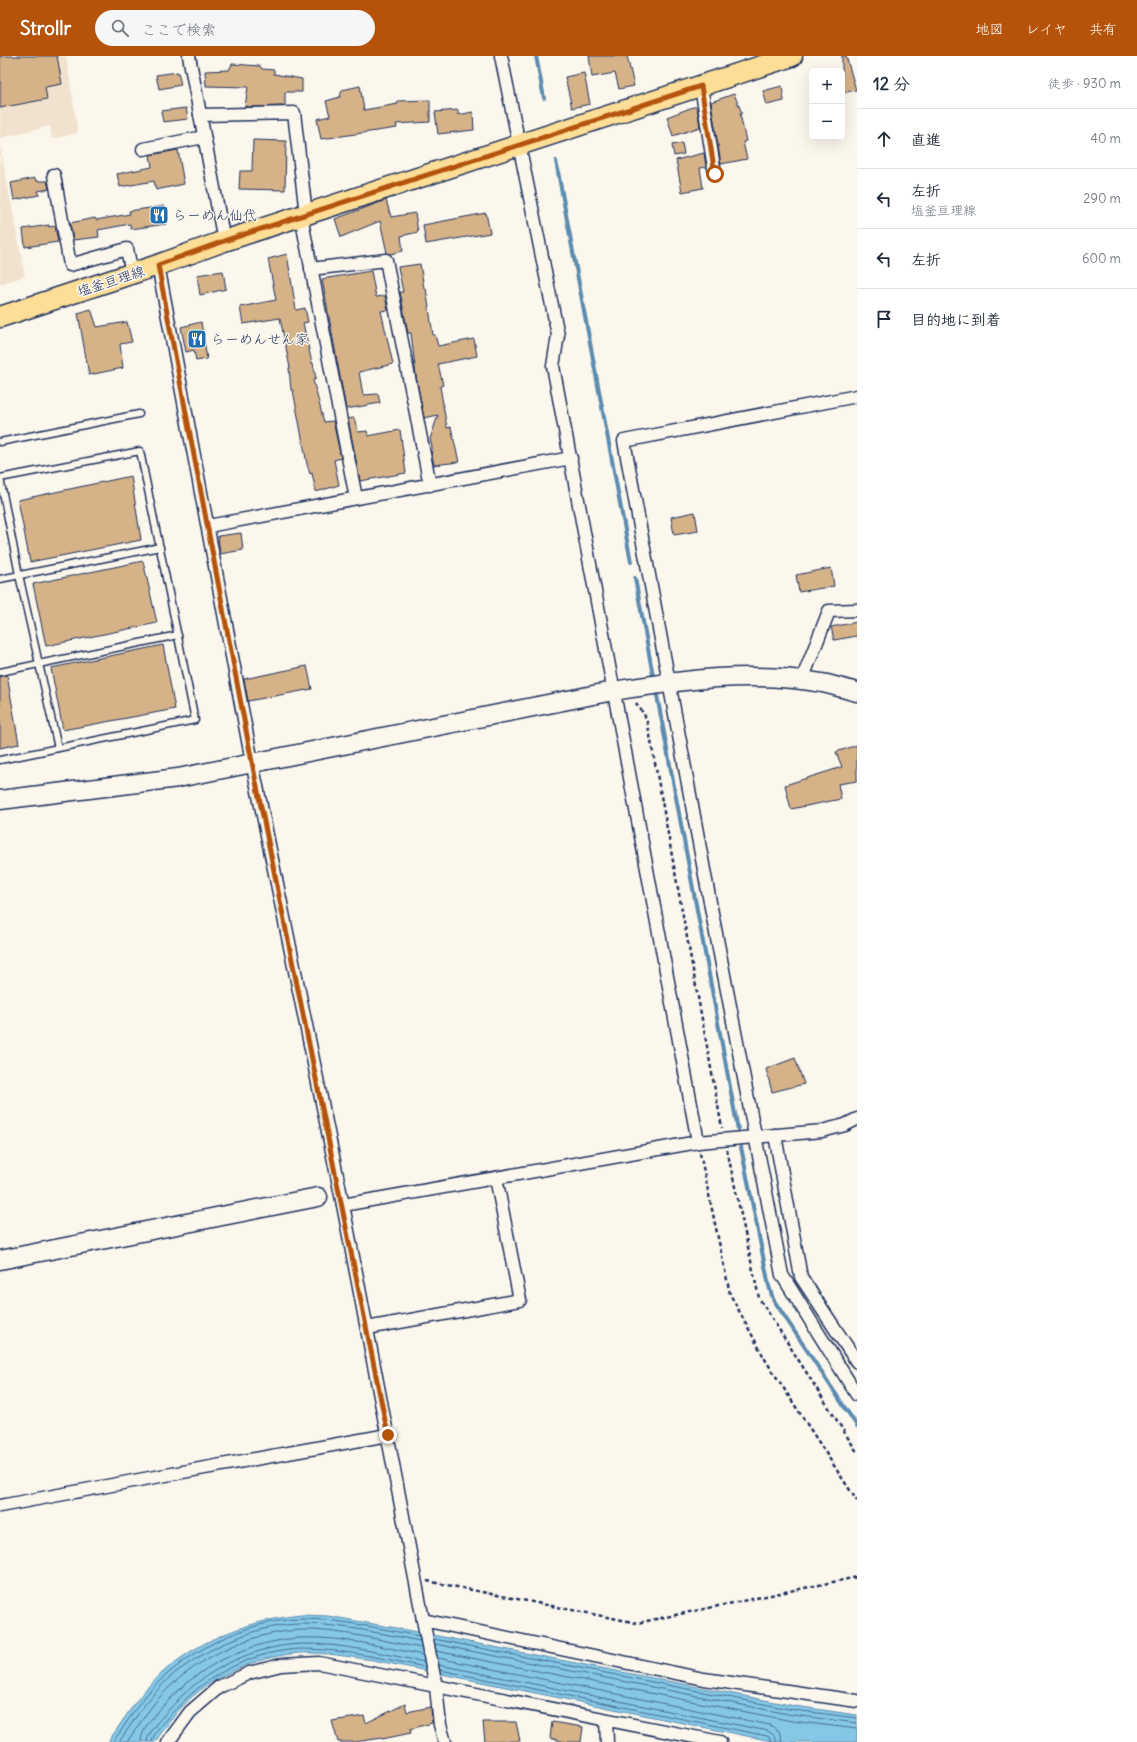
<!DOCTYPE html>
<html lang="ja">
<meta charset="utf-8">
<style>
:root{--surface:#fff;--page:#f6f6f7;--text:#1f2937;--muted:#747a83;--line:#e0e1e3;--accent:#b45309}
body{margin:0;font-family:Delius,"Klee One",sans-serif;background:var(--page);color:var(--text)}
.controls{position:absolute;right:12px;top:12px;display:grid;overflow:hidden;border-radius:6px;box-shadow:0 4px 16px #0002}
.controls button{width:36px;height:36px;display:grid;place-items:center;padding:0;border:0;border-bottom:1px solid var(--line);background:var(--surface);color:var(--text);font:20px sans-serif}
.stop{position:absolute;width:12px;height:12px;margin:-9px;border:3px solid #b45309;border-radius:50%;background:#fff}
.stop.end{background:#b45309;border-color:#fff;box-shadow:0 1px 4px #0008}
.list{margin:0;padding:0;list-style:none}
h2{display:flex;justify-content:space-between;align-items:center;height:52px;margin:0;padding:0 16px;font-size:17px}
h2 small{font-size:13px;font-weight:400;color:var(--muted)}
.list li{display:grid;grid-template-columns:26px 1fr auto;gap:12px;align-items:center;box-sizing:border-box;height:60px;padding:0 16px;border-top:1px solid var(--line)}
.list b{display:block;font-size:15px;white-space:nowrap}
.list p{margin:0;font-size:13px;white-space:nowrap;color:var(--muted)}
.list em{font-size:13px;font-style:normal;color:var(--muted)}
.icon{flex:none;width:22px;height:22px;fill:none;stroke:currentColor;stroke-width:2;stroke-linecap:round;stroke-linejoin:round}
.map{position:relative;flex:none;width:857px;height:1686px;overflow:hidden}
header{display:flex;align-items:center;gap:24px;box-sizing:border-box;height:56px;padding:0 20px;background:var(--accent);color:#fff}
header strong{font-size:19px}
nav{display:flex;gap:22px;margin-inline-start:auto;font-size:14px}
.search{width:280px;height:36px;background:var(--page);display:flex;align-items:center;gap:10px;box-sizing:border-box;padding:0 14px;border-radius:22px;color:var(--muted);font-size:15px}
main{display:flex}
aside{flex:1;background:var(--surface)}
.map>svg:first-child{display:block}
.built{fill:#f0e2ce}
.water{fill:#85c8e6;stroke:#5b8bb0}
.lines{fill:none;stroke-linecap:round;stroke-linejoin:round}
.shore{stroke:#456c94;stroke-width:1}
.stream{stroke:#5b8bb0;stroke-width:4}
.building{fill:#d6b288;stroke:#1b2f5e}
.lane-casing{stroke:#1b2f5e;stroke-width:9}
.street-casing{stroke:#1b2f5e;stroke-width:15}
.secondary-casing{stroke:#1b2f5e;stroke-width:21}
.primary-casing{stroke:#1b2f5e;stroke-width:23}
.path{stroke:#1b2f5e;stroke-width:2.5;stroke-dasharray:4 3;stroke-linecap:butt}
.lane{stroke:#fbf7ec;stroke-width:6}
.street{stroke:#fbf7ec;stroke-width:12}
.secondary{stroke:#fbf7ec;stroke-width:18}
.primary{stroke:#fdde96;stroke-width:20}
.route{stroke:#b45309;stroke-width:5}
.labels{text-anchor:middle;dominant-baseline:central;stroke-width:3;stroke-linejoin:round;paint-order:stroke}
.poi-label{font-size:14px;fill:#1b2f5e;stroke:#fbf7ec;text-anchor:start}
.street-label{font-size:14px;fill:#1b2f5e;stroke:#fbf7ec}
</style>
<header>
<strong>Strollr</strong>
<div class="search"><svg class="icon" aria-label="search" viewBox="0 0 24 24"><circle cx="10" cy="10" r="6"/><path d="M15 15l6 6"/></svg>ここで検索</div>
<nav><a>地図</a><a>レイヤ</a><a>共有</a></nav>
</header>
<main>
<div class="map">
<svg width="857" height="1686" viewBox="0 0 857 1686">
<rect width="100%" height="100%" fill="#fbf7ec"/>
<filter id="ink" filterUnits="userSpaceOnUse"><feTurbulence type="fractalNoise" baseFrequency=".025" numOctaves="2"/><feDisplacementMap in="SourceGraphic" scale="8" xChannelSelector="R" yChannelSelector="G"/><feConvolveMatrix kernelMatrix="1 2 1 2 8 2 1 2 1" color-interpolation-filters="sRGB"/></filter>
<g filter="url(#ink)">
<g class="built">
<path d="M0,0H66L78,77L52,83L50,70L0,82Z"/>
<path d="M0,89L25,220L0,228Z"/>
</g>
<path class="water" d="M301,1559L328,1560L402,1573L795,1650L857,1659V1686H776L373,1604C349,1601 324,1596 300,1597C262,1600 223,1615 194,1639C179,1652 166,1670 155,1686H108C120,1669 132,1650 145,1634C185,1589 242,1565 301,1559Z"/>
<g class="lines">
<g class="shore">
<path d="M434,1583L794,1654L857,1662"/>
<path d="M435,1588L793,1659L857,1667"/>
<path d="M436,1595L792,1665L857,1673"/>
<path d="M438,1602L770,1669L779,1675L782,1686"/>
<path d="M439,1609L768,1675L774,1679L776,1686"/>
<path d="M440,1614L767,1680L770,1682L771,1686"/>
<path d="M113,1686C125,1670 135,1652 148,1637C184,1596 248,1563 302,1563C341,1563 381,1573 419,1580"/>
<path d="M119,1686C130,1671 140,1653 153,1639C161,1630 171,1619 182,1612C216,1588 260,1568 303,1568C342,1568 382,1578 420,1585"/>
<path d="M127,1686C137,1672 146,1657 157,1644C192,1604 248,1576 301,1574C337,1573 385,1585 421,1592"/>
<path d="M141,1686C141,1670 159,1655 169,1644C202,1608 251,1585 300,1582C341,1580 383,1591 423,1599"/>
<path d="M147,1686C148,1674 167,1656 175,1647C206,1613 254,1590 301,1588C342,1587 384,1598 424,1606"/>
<path d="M152,1686C153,1675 171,1658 179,1650C209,1617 257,1594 302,1593C343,1593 385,1603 425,1611"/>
</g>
<g class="stream">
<path d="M536,0L544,42"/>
<path d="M556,105L631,506"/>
<path d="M635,522L654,625"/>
<path d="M656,634L738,1074"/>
<path d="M741,1091L769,1230L773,1243L857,1370"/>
</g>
</g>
<g class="building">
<path d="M0,0H57L62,28L45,31L47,43L0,52Z"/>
<path d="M589,0H627L634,30L619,33L615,17L592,21Z"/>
<path d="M842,0H846L856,34L842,37Z"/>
<path d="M232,8L260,10L262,13L274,14V18L302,23V36H285V50L245,51L248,31L206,30L205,15L229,14Z"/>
<path d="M178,16L181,29L159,33L156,19Z"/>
<path d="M584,17L590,48L572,52L565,21Z"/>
<path d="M360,30L364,54L398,48L397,45L430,44V66L396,68L397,72L321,83L317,63L330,60L326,45L340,41L342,34Z"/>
<path d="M782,30L784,45L767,49L763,35Z"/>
<path d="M734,38L742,57L740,58L746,85L743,86L747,103L721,108L711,46Z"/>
<path d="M693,51H697L700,71L673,80L667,61Z"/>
<path d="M186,52L188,63L163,66L161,55Z"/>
<path d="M458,54V59L473,56L474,74L438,78L435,56Z"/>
<path d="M253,84L286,85L285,134L239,133L240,115H252Z"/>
<path d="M682,87L684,98L674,100L672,89Z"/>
<path d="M178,94L184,128L156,134L154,125L120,131L117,118L152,111L150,99Z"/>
<path d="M704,97L706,111L700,112L703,132L682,136L676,104Z"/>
<path d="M35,122L36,125H47L49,133L38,135L39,139L14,144L11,127Z"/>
<path d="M386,144L391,161L415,157L418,176L401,180L403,195L390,198L387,197L380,165L341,181L335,163Z"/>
<path d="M164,150L166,168L131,173L130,168L98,174L99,181L73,184L70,167L95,162L96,164L130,158L129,155Z"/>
<path d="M486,157L490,177L426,188L423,169Z"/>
<path d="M49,169V171L55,170L58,186L25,191L23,173Z"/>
<path d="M287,198L296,254L305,252L308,266L303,267L312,307H313L316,323L313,324L324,366L333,365L341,402L334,404L339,429L316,436L312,417L310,418L307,408L293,334H291L289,312H290L280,262L243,268L240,251L276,244L268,203Z"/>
<path d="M420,208L424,232H426L433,279H435L438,290L474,283L477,300L438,308L443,329L440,330L447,372L451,371L459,406L434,409L431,395H433L430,383L438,359L424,362L416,320L411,277H408L400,236H403L398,211Z"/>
<path d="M223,215L226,233L200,239L197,219Z"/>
<path d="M371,215L376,241L385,240L388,254L381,255L393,308L359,316L363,339L378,338L380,347L346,353L322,223Z"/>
<path d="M91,253L97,271L127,266L132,286L120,288L123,312L89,319L78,257Z"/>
<path d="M201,266L207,303L196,305L194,294L186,296L181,271Z"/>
<path d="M354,362L358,376L367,375L368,380L400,374L406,417L360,425L348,363Z"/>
<path d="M131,420L141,484L30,506L18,444Z"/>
<path d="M695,456L698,475L674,479L671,461Z"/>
<path d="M241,477L243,494L220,498L218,480Z"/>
<path d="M143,505L157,567L46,590L33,528Z"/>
<path d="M831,512L834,530L799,536L796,519Z"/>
<path d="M857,566V580L834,584L831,571Z"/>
<path d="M163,589L175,653L63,674L51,612Z"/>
<path d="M307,610L312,633L248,645L244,623Z"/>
<path d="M7,619L19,688L0,692V620Z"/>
<path d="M857,689V725L838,728L841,743L791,753L785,729L842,711L836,696Z"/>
<path d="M795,1002L804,1028L772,1036L766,1013Z"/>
<path d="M405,1648L407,1656L431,1651L432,1667L410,1673L411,1677L382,1683V1682L355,1686H338L332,1665L364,1660L366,1667Z"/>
<path d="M483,1666H516L520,1685L485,1686Z"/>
<path d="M552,1666L583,1671L581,1686H565L550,1682Z"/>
</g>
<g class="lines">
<defs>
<g id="lane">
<path d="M0,386L139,358"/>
<path d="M0,422L140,395L195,664L0,704"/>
<path d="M0,422L19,519L58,692"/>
<path d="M0,523L160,491"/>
<path d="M0,616L178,579"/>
</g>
<g id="street">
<path d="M189,0L224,185"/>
<path d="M501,0L558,279L553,310L698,1086"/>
<path d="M701,30L715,118"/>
<path d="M200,59L294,57L306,158"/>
<path d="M143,93L204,81"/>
<path d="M54,119L70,209L127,193L132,218"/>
<path d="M301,160L356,442"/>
<path d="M158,209L252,706L343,1149L436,1631L440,1669L445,1686"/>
<path d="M311,213L386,204L430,429"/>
<path d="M857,340L624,385L713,862L782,1219L857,1339"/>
<path d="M208,470L571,402"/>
<path d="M802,624L829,555L857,554"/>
<path d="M775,1079L801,1221L857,1306"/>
<path d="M343,1149L698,1086L822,1075L845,1069L857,1063"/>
<path d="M367,1272L520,1244L496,1122"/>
<path d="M0,1450L144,1423L388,1379"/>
<path d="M423,1564L704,1623L857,1645"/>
<path d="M606,1664L607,1686"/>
<path d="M168,1686L190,1656L219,1631L249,1617L281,1609L319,1607L720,1686"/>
</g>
<g id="secondary">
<path d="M0,744L178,722L613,635C682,624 752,614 822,627C833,629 845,633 857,636"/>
<path d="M0,1204L318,1141"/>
</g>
<path id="primary" d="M0,261L158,209L224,185L792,0"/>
</defs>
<use href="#lane" class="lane-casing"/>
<use href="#street" class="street-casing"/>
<use href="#secondary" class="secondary-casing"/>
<use href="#primary" class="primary-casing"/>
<g class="path">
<path d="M636,647L644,658L648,669L722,1072"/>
<path d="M727,1094L759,1242L857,1396"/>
<path d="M700,1097L730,1238L766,1305L857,1445"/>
<path d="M427,1525L637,1567L857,1521"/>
</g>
<use href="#lane" class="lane"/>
<use href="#street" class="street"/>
<use href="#secondary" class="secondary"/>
<use href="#primary" class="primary"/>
</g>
</g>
<g class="lines" filter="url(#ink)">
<path class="route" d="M388,1379L252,706L158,209L224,185L701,30L715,118"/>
</g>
<defs>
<symbol id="restaurant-square" viewBox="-11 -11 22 22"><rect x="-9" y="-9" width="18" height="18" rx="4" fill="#1f6fb2" stroke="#fbf7ec"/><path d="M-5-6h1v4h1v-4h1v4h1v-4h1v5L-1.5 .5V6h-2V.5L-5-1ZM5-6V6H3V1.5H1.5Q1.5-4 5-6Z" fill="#fff"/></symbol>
</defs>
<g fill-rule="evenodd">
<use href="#restaurant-square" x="148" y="148" width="22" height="22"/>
<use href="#restaurant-square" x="186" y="272" width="22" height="22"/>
</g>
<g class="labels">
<g class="poi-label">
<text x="173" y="159">らーめん仙代</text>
<text x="211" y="283">らーめんせん家</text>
</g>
<g class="street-label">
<text transform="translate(111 225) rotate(-18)">塩釜亘理線</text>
</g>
</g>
</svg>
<div class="controls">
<button>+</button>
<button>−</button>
</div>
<div class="stop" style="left:715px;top:118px"></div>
<div class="stop end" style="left:388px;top:1379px"></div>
</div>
<aside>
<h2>12 分<small>徒歩 · 930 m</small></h2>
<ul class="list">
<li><svg class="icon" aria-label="ahead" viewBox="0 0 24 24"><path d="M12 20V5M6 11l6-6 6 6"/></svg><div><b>直進</b></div><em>40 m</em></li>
<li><svg class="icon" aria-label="left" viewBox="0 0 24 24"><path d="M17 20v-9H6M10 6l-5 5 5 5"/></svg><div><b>左折</b><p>塩釜亘理線</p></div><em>290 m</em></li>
<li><svg class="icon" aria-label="left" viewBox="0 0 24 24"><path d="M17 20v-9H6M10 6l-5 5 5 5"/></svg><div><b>左折</b></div><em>600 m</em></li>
<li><svg class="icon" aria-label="arrive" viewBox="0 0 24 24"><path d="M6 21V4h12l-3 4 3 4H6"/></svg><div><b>目的地に到着</b></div></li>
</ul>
</aside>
</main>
